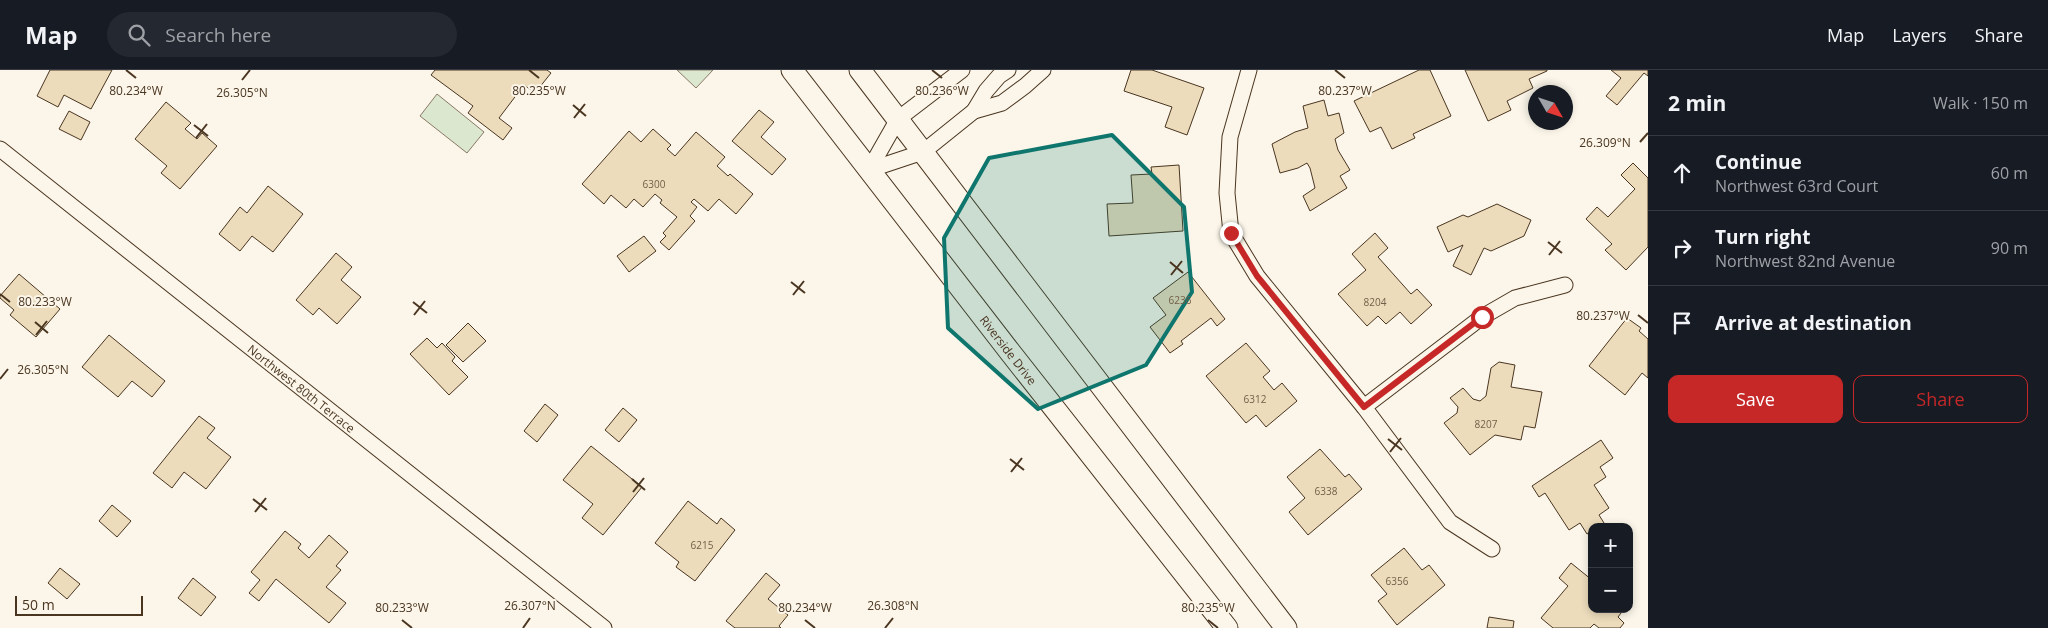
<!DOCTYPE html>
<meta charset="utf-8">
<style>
:root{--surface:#171b24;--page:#242831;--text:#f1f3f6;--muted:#9ea1a6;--line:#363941;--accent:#c62828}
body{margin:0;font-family:"Open Sans",sans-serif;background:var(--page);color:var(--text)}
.controls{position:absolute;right:15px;bottom:15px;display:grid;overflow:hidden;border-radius:10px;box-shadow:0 2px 8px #0003}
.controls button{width:45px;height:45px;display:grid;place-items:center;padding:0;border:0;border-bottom:1px solid var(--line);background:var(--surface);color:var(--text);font:25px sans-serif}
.compass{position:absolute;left:1528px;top:15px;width:45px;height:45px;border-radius:50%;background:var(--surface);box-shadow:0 2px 8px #0003;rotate:129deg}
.scale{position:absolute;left:15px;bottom:12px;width:128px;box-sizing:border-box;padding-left:5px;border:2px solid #4a3520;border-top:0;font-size:14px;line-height:18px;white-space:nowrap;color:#4a3520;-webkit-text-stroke:4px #fbf6e9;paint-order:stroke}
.stop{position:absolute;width:15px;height:15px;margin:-11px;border:4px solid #c62828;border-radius:50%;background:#fff}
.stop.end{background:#c62828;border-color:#fff;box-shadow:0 1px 5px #0008}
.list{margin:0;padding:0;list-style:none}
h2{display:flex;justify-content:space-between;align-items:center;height:65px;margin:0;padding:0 20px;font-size:21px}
h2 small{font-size:16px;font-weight:400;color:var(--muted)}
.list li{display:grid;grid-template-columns:32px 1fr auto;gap:15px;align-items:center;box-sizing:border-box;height:75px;padding:0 20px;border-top:1px solid var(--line)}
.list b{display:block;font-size:19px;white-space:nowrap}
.list p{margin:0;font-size:16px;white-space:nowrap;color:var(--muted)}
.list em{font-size:16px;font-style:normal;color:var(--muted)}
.actions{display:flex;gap:10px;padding:15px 20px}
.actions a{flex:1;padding:11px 0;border:1px solid var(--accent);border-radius:10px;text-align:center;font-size:18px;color:var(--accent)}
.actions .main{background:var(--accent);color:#fff}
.icon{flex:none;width:28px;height:28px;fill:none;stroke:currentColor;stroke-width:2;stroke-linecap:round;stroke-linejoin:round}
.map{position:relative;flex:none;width:1648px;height:558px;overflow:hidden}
header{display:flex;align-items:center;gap:30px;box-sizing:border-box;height:70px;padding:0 25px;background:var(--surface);border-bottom:1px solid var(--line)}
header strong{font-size:24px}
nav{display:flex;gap:28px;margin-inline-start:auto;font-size:18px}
.search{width:350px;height:45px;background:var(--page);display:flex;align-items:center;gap:12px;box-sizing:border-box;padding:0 18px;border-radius:28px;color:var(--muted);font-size:19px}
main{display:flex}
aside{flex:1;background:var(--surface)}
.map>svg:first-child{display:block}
.green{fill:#dce7d0;stroke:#887966}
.building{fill:#ecdcbc;stroke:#4a3520}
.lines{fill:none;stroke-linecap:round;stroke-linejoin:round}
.street-casing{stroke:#4a3520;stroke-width:17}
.secondary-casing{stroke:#4a3520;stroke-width:23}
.street{stroke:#fbf6e9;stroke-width:15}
.secondary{stroke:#fbf6e9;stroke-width:21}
.route{stroke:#c62828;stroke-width:6}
.marked{fill:#0f766e;fill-opacity:0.2;stroke:#0f766e;stroke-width:4;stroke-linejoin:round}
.ticks{fill:none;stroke:#4a3520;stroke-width:2}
.labels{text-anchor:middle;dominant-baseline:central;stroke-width:4;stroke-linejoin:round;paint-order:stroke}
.number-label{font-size:10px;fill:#725f47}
.street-label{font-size:12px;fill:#4a3520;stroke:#fbf6e9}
.ticks-label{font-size:12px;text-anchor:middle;fill:#4a3520;stroke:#fbf6e9;stroke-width:4;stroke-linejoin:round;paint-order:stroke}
</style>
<header>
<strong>Map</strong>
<div class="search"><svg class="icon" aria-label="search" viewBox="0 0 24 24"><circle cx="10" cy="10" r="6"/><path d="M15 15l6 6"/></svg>Search here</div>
<nav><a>Map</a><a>Layers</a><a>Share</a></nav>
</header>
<main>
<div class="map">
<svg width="1648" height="558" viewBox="0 0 1648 558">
<rect width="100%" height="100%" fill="#fbf6e9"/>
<g class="green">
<path d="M677,0H713L696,18Z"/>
<path d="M437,24L484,62L467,83L420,46Z"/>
</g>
<g class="building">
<path d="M50,0H112L91,39L64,25L58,37L37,26Z"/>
<path d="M435,0H547L551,3L535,23L524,15L499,48L512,58L503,70L468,43L473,36L431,5Z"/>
<path d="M1131,0H1152L1204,18L1187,65L1165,57L1172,37L1124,21Z"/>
<path d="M1419,0H1430L1451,46L1413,64L1415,68L1392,79L1381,57L1370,62L1354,31Z"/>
<path d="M1465,0H1547V1L1529,9L1533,18L1507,31L1511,40L1488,51Z"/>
<path d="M1611,0H1648V6L1644,3L1617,35L1606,26L1621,8Z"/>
<path d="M1324,30L1328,46L1339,43L1344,63L1335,69L1338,80L1350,100L1340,106L1347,118L1310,141L1303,126L1315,118L1310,98L1307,93L1298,98L1280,103L1272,74L1295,62L1308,58L1303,36Z"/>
<path d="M166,32L191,53L185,59L197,69L202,63L217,76L180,119L161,103L167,96L135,69Z"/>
<path d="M759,40L774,52L761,67L786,89L772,105L732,71Z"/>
<path d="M69,41L90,52L81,70L59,59Z"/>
<path d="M653,59L671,75L667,79L675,86L696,62L725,87L717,96L728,106L730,104L753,124L736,144L719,129L708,141L694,129L691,132L697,137L690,146L695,151L669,180L660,172L666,166L663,163L677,147L660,133L662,130L655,124L643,137L634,129L626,138L611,125L604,134L582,114L629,61L641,72Z"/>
<path d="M1633,93L1648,108V177L1626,200L1605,180L1612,174L1586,149L1597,137L1608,147L1635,119L1621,105Z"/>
<path d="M1179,95L1183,161L1109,166L1107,134L1133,133L1131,105L1152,104L1151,97Z"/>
<path d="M268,116L303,144L273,182L252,166L240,181L219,164L240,137L247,143Z"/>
<path d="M1497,134L1531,150L1524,166L1491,181L1484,178L1471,205L1453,196L1463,175L1448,182L1437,157L1463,145L1468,147Z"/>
<path d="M1375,163L1388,178L1378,187L1411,224L1417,219L1432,235L1411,254L1400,242L1386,254L1378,246L1367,256L1338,224L1366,200L1352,184Z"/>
<path d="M644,166L656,181L629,202L617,186Z"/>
<path d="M336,183L352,197L341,210L361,227L337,254L319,238L313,245L296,230Z"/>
<path d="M1188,202L1225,249L1217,256L1211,248L1181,271L1183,274L1170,283L1150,257L1166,245L1153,228Z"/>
<path d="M19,204L60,239L36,267L10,245L14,240L0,228V226Z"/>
<path d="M1627,248L1641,258L1639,261L1648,269V308L1642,303L1625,325L1589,296Z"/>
<path d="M468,253L486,271L463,292L446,275Z"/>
<path d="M109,265L165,311L152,327L132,311L118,327L82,297Z"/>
<path d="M427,268L437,278L442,273L455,287L452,291L468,307L449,325L410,284Z"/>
<path d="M1246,273L1270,301L1263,307L1274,320L1282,313L1297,331L1266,357L1256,345L1246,353L1206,306Z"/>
<path d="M1499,292L1515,295L1511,317L1542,322L1535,358L1524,356L1521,370L1495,365L1470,385L1444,353L1457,343L1458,337L1450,328L1463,318L1473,329L1480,331L1486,326L1491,298Z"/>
<path d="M545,334L558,345L537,372L524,361Z"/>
<path d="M623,338L637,350L619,372L605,360Z"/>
<path d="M199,346L215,358L207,368L231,387L206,419L184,402L172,418L153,403Z"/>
<path d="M1601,370L1613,388L1600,397L1606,407L1594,415L1609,438L1599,445L1604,453L1598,457H1592V461L1587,464L1580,453L1569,460L1545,423L1539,427L1532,416Z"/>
<path d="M591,376L642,417L603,465L582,448L593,434L563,410Z"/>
<path d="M1320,379L1345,407L1349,404L1362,419L1308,465L1289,442L1305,428L1287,407Z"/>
<path d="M688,431L717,454L721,448L735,460L695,511L676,497L679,492L655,473Z"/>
<path d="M112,435L131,451L117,467L99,451Z"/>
<path d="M285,461L301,474L298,478L309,488L329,465L348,482L336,496L341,500L326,517L346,533L329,553L276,509L259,531L249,523L260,510L251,502Z"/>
<path d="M1404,478L1422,500L1429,495L1445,515L1397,555L1378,531L1387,524L1371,505Z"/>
<path d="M1571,493L1592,510V539H1624L1618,547L1624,553L1620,558H1599L1594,554L1590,558H1553L1541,548L1568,516L1559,508Z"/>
<path d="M60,498L80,514L67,529L48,513Z"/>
<path d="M766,503L780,515L768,529L788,545L779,556L781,558H735L726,551Z"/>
<path d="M193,508L216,527L201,546L178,528Z"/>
<path d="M1489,547L1514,551L1513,558H1487Z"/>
</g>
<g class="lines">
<defs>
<g id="street">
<path d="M1249,0L1230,67L1227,123L1231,163L1257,206L1364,337L1450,452L1492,479"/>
<path d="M974,41L1002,33L1025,16L1043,0"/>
<path id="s1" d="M0,79L604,558"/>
<path d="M869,100L923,82L974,41L986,21L999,6L1008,0"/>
<path d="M869,100L898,49L962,0"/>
<path d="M1364,337L1482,247L1515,228L1565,215"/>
</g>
<g id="secondary">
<path id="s2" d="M792,0L1010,282L1227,558"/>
<path d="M860,0L1286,558"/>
</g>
</defs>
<use href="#street" class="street-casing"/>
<use href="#secondary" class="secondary-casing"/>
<use href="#street" class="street"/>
<use href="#secondary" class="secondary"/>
</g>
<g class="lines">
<path class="route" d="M1231,163L1257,206L1364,337L1482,247"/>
</g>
<path class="marked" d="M1112,65L1184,137L1192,222L1146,295L1038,339L948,258L944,168L989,88Z"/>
<path class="ticks" d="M126,0L136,8M529,0L539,8M932,0L942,8M1335,0L1345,8M242,10L250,0M573,35L586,46M574,48L585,34M194,55L208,66M196,68L207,54M1640,72L1648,63M1548,172L1562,183M1549,185L1560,171M1170,192L1183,203M1171,205L1182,191M791,212L805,223M0,224L10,232M793,225L804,211M413,232L427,243M414,245L425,231M1638,245L1648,253M35,252L48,263M36,265L47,251M0,309L8,299M1388,369L1402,380M1390,382L1401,368M1010,389L1024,400M1011,402L1022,388M632,409L645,420M633,422L644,408M253,429L267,440M255,442L266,428M402,550L412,558M805,550L815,558M1208,550L1218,558M523,558L530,548M885,558L893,548"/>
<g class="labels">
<g class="number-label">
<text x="654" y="114">6300</text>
<text x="1180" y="230">6236</text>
<text x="1375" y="232">8204</text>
<text x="1255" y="329">6312</text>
<text x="1486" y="354">8207</text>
<text x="1326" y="421">6338</text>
<text x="702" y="475">6215</text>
<text x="1397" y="511">6356</text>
</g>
<g class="street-label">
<text stroke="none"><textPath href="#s2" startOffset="354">Riverside Drive</textPath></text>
<text stroke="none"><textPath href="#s1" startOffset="385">Northwest 80th Terrace</textPath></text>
</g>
</g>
<g class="ticks-label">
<text x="1345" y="25">80.237°W</text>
<text x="136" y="25">80.234°W</text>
<text x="539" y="25">80.235°W</text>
<text x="942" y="25">80.236°W</text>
<text x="242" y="27">26.305°N</text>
<text x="1605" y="77">26.309°N</text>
<text x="45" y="236">80.233°W</text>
<text x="1603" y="250">80.237°W</text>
<text x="43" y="304">26.305°N</text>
<text x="530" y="540">26.307°N</text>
<text x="893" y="540">26.308°N</text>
<text x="402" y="542">80.233°W</text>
<text x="805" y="542">80.234°W</text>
<text x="1208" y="542">80.235°W</text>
</g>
</svg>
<div class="controls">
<button>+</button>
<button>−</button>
</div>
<svg class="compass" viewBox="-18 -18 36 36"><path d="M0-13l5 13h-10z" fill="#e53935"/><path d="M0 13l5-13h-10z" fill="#9ea1a6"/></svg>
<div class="scale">50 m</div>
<div class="stop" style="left:1482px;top:247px"></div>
<div class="stop end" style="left:1231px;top:163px"></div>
</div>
<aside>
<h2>2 min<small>Walk · 150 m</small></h2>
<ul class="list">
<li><svg class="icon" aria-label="ahead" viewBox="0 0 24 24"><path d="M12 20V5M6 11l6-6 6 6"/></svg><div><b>Continue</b><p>Northwest 63rd Court</p></div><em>60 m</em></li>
<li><svg class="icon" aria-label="right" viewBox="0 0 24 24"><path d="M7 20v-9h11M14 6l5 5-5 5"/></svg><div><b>Turn right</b><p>Northwest 82nd Avenue</p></div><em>90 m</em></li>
<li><svg class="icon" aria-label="arrive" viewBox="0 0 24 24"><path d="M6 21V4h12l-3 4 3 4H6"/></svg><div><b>Arrive at destination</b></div></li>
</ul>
<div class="actions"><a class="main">Save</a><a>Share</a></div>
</aside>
</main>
